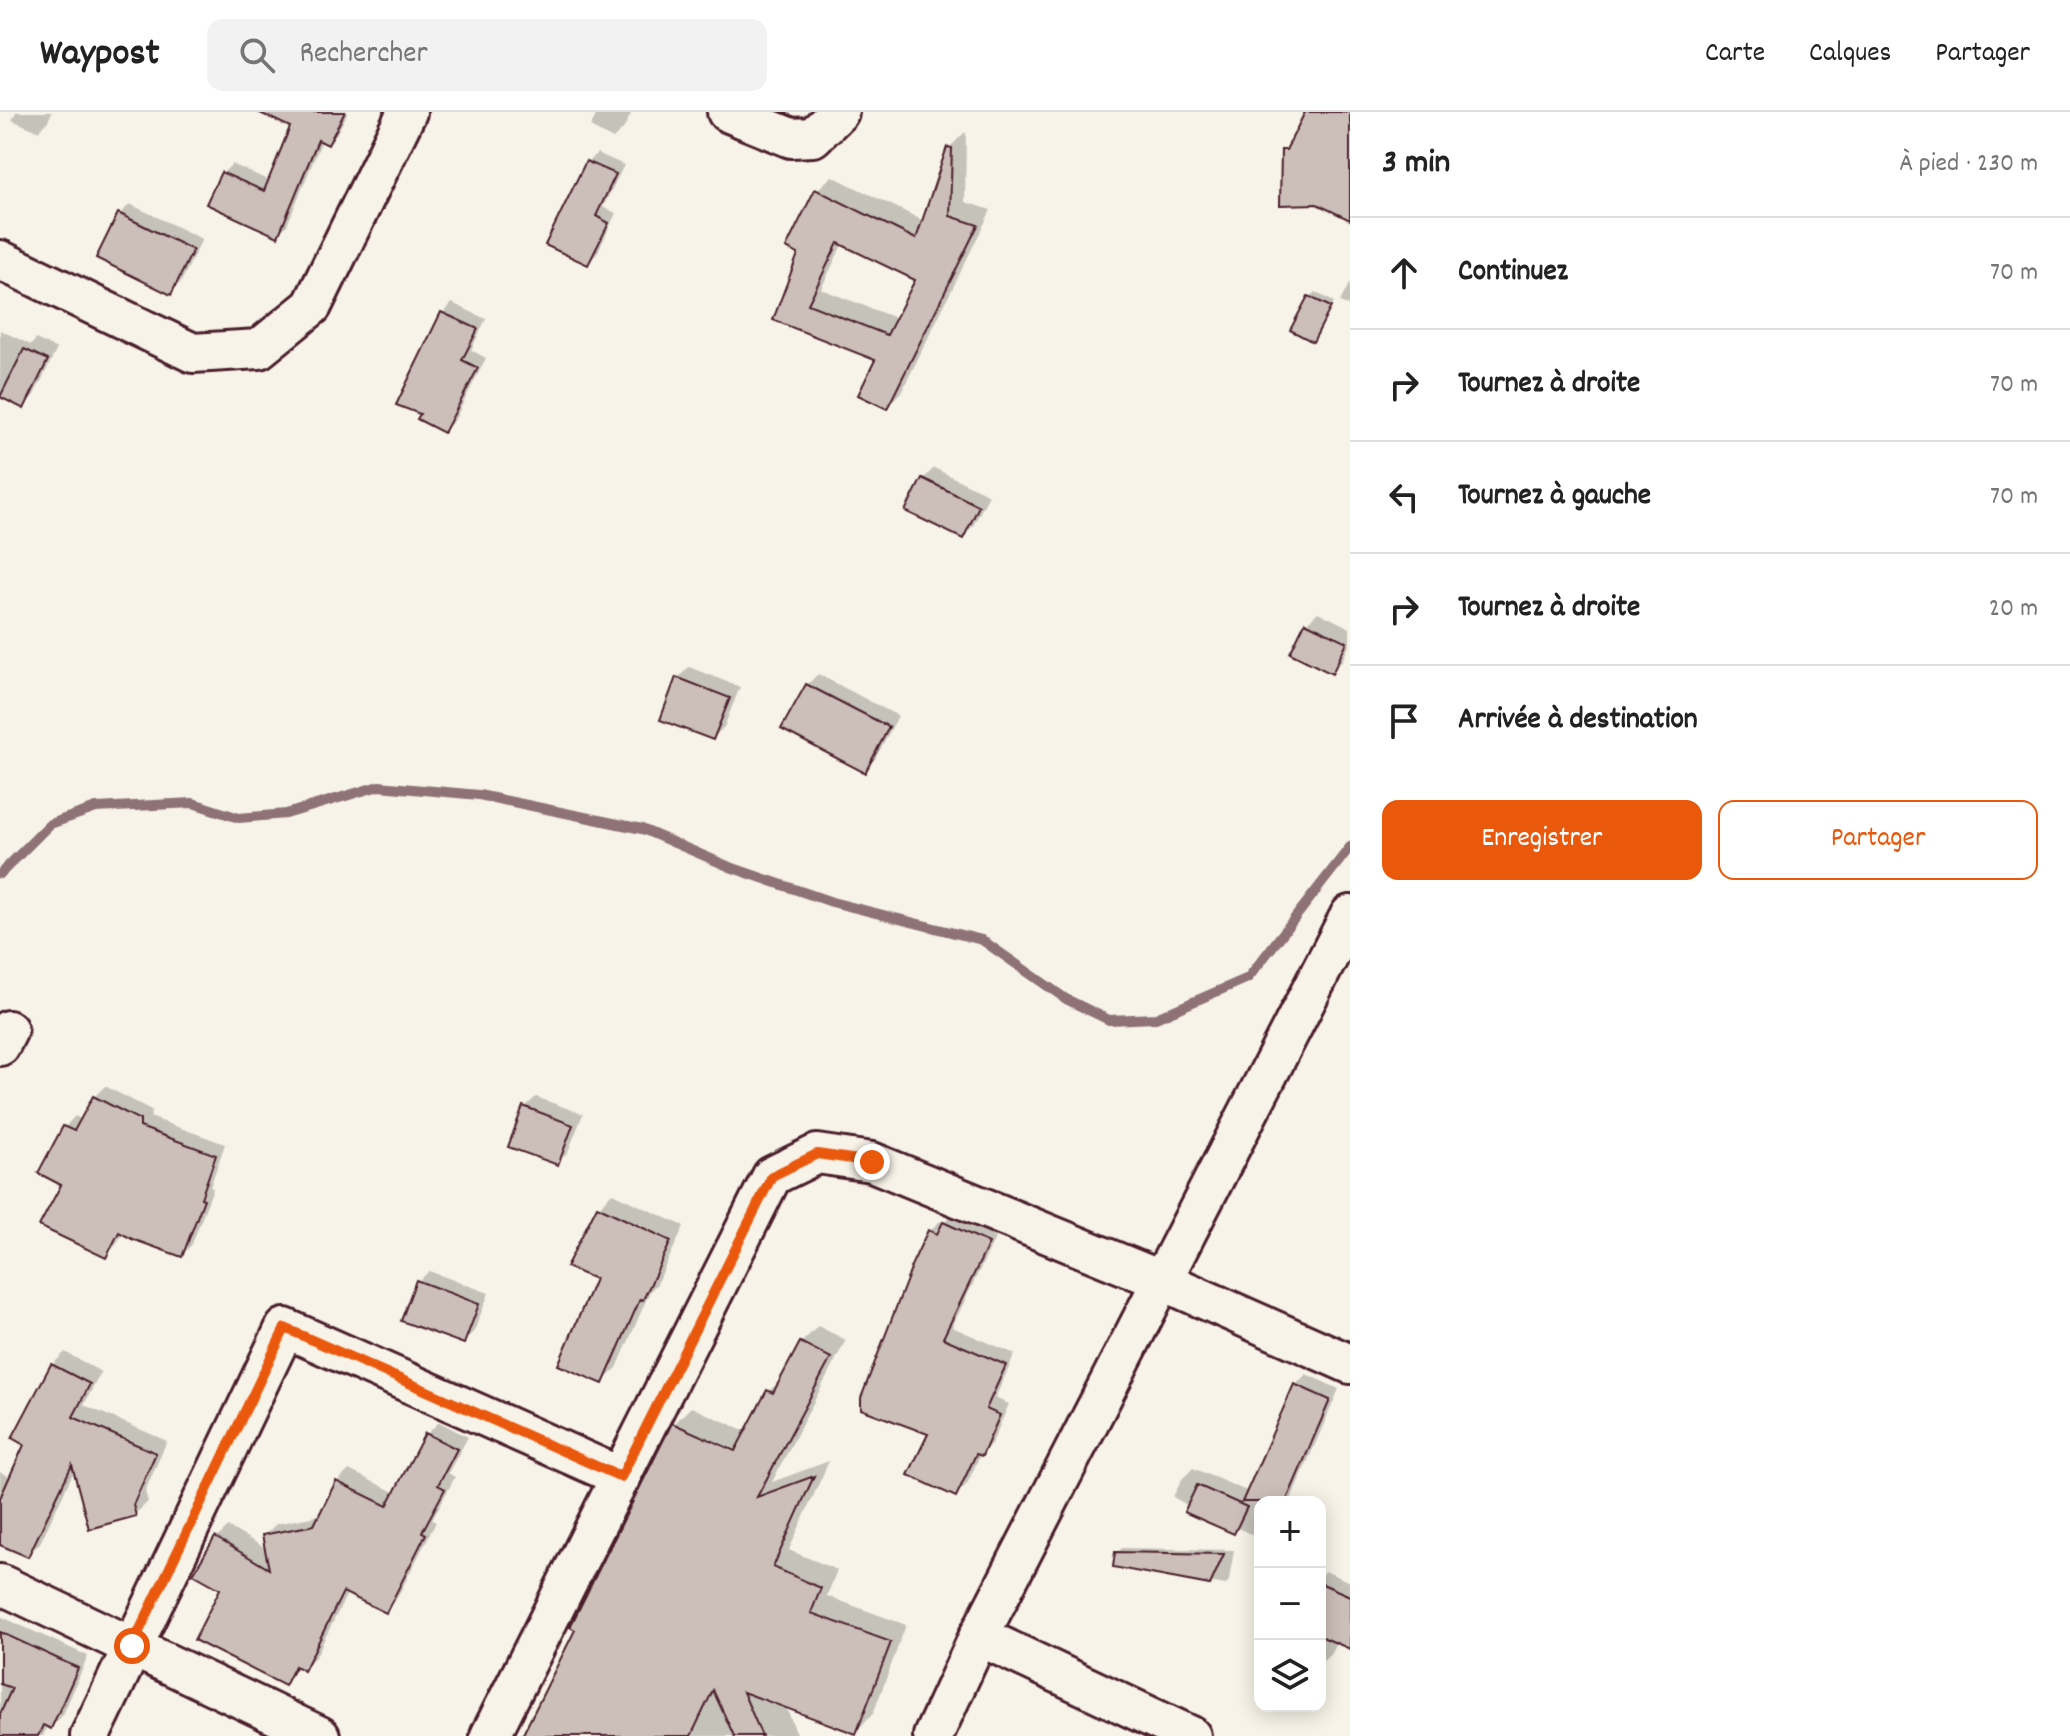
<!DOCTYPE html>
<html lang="fr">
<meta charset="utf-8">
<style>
:root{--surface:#fff;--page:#f2f2f2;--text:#222;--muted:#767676;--line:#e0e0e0;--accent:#ea580c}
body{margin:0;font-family:Dekko,sans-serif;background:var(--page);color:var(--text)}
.controls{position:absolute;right:24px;bottom:24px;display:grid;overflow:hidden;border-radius:16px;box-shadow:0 4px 20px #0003}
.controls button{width:72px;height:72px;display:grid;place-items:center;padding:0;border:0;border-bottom:2px solid var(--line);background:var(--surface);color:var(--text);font:40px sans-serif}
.stop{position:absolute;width:24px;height:24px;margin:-18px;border:6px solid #ea580c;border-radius:50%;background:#fff}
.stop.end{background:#ea580c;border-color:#fff;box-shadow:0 2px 8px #0008}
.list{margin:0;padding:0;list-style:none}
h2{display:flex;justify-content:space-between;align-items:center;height:104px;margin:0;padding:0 32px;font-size:34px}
h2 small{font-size:26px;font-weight:400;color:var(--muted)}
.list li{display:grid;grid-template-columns:52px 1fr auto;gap:24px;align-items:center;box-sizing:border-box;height:112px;padding:0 32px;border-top:2px solid var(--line)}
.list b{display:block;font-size:30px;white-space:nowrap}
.list em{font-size:26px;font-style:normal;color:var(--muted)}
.actions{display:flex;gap:16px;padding:24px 32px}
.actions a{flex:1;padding:18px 0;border:2px solid var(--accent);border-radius:16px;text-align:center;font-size:28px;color:var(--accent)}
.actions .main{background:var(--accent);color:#fff}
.icon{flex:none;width:44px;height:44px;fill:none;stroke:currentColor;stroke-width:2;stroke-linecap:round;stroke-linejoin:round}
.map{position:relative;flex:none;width:1350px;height:1624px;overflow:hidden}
header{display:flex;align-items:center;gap:48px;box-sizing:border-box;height:112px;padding:0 40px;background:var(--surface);border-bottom:2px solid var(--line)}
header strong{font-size:38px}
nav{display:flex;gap:44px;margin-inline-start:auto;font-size:28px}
.search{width:560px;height:72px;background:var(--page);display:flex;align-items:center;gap:20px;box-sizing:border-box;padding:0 28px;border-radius:16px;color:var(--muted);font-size:30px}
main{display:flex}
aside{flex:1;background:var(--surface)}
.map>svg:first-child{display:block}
.shadow{fill:#0003;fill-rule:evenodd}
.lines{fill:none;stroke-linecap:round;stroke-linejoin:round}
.stream{stroke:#8e7275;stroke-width:10}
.building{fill:#ccbfb9;stroke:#4a1f2b;stroke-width:2;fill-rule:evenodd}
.street-casing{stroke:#4a1f2b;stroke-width:44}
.street{stroke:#f7f3e8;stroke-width:38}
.route{stroke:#ea580c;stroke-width:10}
</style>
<header>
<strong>Waypost</strong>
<div class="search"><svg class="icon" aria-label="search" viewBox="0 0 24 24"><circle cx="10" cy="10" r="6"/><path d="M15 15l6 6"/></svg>Rechercher</div>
<nav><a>Carte</a><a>Calques</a><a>Partager</a></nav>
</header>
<main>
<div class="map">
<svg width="1350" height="1624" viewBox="0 0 1350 1624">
<rect width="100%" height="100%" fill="#f7f3e8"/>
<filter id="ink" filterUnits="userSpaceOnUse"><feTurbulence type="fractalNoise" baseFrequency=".0125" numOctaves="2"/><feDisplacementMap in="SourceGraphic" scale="16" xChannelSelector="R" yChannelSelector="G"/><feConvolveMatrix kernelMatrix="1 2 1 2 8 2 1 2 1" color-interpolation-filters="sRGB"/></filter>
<g filter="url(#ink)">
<g class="shadow">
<path d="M16,0H52L48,9L38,19L12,8Z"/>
<path d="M260,0H348L337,21L328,31L322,28L287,113L277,123L223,61L232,52L270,69L292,15Z"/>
<path d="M598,0H632L624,16L613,27L590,15Z"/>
<path d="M964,21H966L965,90L991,98L902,279L887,294L878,247L776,207L800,141L817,78L832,64L924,109L949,36ZM843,131L917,168L898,207L821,177Z"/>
<path d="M597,41L624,53L603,95L616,101L597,142L588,151L547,132L588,50Z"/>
<path d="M130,92L202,127L181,170L170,180L119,103Z"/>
<path d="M1350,170V195L1340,190Z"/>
<path d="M1315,180L1334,190L1318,223L1313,228L1310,185Z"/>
<path d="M452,191L486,207L471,238L486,246L454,309L444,318L443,201Z"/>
<path d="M0,218L31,233L36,227L57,237L34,283L24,294L0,283Z"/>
<path d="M934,356L989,383L973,414L963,425L923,367Z"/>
<path d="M1318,500L1350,516V532L1342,549L1331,559L1307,511Z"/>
<path d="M689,555L740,575L724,615L713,626L678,566Z"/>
<path d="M818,562L898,604L875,647L864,658L807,573Z"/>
<path d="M105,974L153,999L150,1005L225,1032L210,1075L213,1076L192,1132L182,1143L123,1120L116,1133L106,1144L63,1072L65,1015L75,1004L82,1008L94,985Z"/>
<path d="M536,985L583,1002L568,1040L557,1051L525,995Z"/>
<path d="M612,1081L684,1114L657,1172L650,1179L617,1256L602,1270L597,1166L598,1096Z"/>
<path d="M955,1100L998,1120L952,1215L1015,1242L995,1286L1009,1292L992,1331L981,1341L967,1372L956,1383L931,1321L860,1295L914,1156L930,1119L940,1109L944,1111Z"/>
<path d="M429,1159L489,1181L474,1219L464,1230L418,1170Z"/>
<path d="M818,1214L846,1228L772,1370L829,1349L789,1438L837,1458L827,1484L906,1513L873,1602L856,1619L785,1593L798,1624H525L674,1312L691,1295L748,1320L769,1279L784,1265L801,1231Z"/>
<path d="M65,1240L101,1260L84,1293L167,1329L145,1379L148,1390L135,1402L75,1357L40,1431L28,1443L0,1429V1360L12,1366L27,1332L52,1253Z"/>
<path d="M1306,1262L1339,1277L1290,1390H1260V1427L1238,1416L1233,1420L1173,1385L1182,1367L1193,1356L1249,1380L1296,1273Z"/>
<path d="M439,1310L468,1325L448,1361L455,1365L432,1408L436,1410L397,1486L385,1498L348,1480L316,1544L304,1556L299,1554L284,1571L223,1476L217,1426L228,1415L267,1437L264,1424L276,1412L321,1403L337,1370L349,1358L396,1381L427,1322Z"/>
<path d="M1122,1436L1234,1438L1229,1469L1225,1473L1115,1453L1117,1441Z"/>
<path d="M1325,1459L1350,1470V1535L1336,1529L1331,1541L1321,1551L1320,1463Z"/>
<path d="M0,1504L88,1544L63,1603L51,1615L48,1613L43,1624H0Z"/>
</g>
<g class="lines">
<path class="stream" d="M0,762L50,712L96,696L193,691L239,706L286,702L379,674L479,683L642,717L730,755L832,790L982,828L1066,887L1109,908L1156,906L1248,866L1350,735"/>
</g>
<g class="building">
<path d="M258,0H345L328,33L318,28L278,125L206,92L221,60L264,79L290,15Z"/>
<path d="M1305,0H1350V108L1317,92L1280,93L1281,38H1286Z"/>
<path d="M947,35L952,36L950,104L978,113L887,297L858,283L875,248L773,208L798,142L786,136L815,77L916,127ZM838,131L915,168L887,223L808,192Z"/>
<path d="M586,49L616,62L596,104L609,111L588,153L545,133Z"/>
<path d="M118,101L193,138L171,183L96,146Z"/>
<path d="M1308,184L1331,195L1313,230L1290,218Z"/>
<path d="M441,200L478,217L462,248L478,256L444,321L417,307L420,302L396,293Z"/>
<path d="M24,237L48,248L24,297L0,285Z"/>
<path d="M922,366L979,394L963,427L905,399Z"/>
<path d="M1305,510L1347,530L1332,562L1290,541Z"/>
<path d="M676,565L730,586L713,628L660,608Z"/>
<path d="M806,572L889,615L865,661L781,617Z"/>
<path d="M93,984L140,1008V1015L216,1043L201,1086L204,1087L182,1145L132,1127L119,1120L106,1146L39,1114L61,1073L38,1061L63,1014L74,1019Z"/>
<path d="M523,994L573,1013L558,1053L508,1035Z"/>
<path d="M597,1094L671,1129L643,1188L640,1187L603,1272L558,1253L595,1167L566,1155Z"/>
<path d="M943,1110L989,1131L943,1226L1006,1253L986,1297L1000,1303L982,1344L976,1342L956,1385L908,1363L928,1322L861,1297V1286L911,1157L910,1156L928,1118L937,1122Z"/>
<path d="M416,1168L479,1192L464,1232L401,1209Z"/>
<path d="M800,1230L831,1246L757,1385L814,1364L773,1455L821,1476L811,1501L891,1530L856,1622L743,1580L762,1624H734L713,1578L691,1624H522L575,1518L570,1515L672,1311L735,1339L767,1278L773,1281Z"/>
<path d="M51,1252L90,1272L73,1305L156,1341L133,1393L136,1404L89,1417L72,1353L28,1445L0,1433V1386L24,1333L12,1326Z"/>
<path d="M1294,1272L1330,1288L1286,1390H1242Z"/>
<path d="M425,1321L457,1337L438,1373L445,1377L422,1420L426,1422L386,1501L343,1480L304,1559L295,1554L285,1574L194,1528L220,1477L193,1462L215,1425L269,1457L262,1423L314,1413L336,1369L387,1394Z"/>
<path d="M1197,1373L1247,1395L1234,1422L1184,1400Z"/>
<path d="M1115,1440L1224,1442L1210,1473L1113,1455Z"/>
<path d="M1320,1471L1350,1484V1537L1320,1524Z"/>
<path d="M0,1520L78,1556L51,1617L43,1613L38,1624H0V1602L12,1576L0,1572Z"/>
</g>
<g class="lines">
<defs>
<g id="street">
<path d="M727,0L791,26L813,25L839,0"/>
<path d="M0,148L193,241L259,237L312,194L407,0"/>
<path d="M0,934L8,918"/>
<path d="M0,1472L320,1624"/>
<path d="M979,1524L1191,1624"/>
<path d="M90,1624L285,1216L621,1365"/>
<path d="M490,1624L772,1064L817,1042L872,1050L1163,1169L1350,1252"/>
<path d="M933,1624L979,1524L1350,803"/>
</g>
</defs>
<use href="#street" class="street-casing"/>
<use href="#street" class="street"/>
</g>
</g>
<g class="lines" filter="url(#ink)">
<path class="route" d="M132,1534L285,1216L621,1365L772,1064L817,1042L872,1050"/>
</g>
</svg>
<div class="controls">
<button>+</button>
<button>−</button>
<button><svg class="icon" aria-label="layers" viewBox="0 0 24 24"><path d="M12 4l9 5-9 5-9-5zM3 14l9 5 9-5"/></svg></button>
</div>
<div class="stop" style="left:132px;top:1534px"></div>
<div class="stop end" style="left:872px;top:1050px"></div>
</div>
<aside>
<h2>3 min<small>À pied · 230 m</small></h2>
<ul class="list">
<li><svg class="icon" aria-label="ahead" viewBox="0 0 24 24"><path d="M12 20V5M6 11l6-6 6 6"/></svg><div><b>Continuez</b></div><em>70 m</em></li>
<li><svg class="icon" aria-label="right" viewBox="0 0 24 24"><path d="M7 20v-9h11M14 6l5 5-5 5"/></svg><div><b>Tournez à droite</b></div><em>70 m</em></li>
<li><svg class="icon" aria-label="left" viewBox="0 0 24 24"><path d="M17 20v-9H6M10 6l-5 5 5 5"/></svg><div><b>Tournez à gauche</b></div><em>70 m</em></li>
<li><svg class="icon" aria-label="right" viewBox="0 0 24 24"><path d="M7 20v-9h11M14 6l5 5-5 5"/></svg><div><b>Tournez à droite</b></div><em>20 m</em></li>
<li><svg class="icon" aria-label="arrive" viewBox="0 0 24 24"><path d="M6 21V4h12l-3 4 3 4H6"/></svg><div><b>Arrivée à destination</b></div></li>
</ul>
<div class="actions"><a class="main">Enregistrer</a><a>Partager</a></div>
</aside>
</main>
